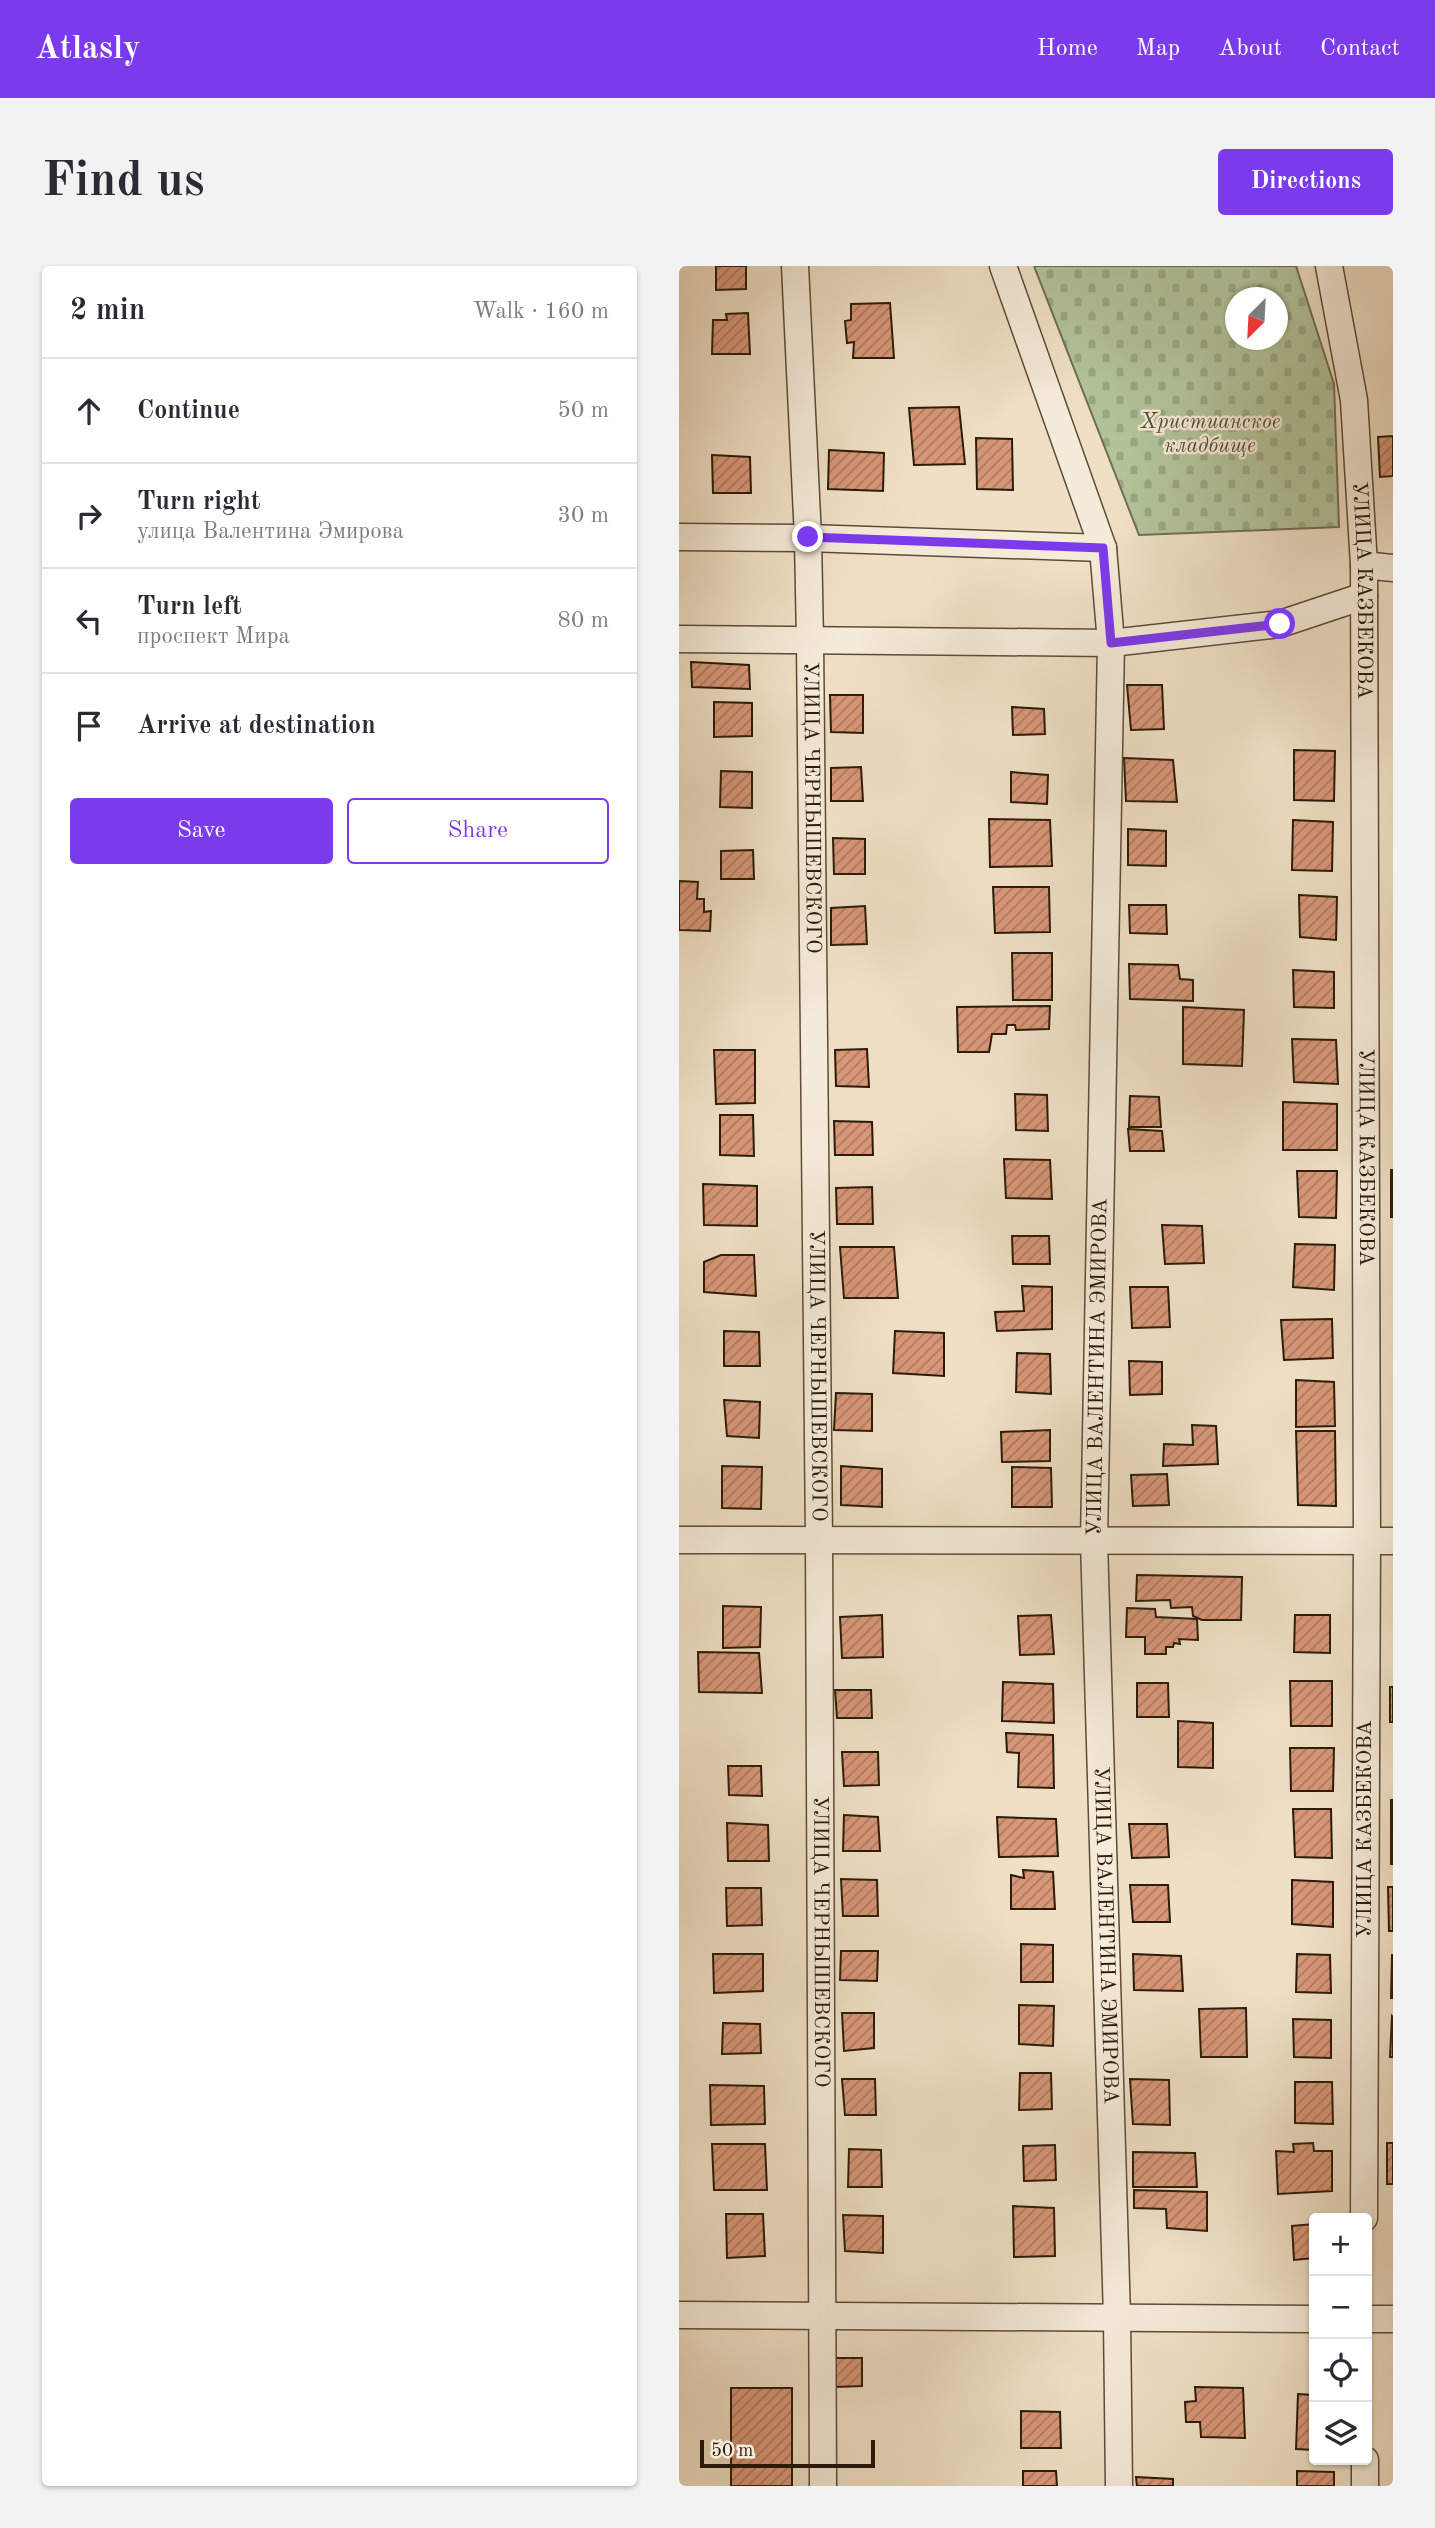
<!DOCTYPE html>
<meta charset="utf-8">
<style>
:root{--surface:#fff;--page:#f2f2f3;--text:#2b2b33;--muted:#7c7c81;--line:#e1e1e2;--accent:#7c3aed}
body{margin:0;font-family:"Old Standard TT",serif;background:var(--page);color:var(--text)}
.controls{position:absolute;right:21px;bottom:21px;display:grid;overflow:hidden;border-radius:7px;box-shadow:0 2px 5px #0004}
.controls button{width:63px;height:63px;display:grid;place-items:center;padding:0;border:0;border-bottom:2px solid var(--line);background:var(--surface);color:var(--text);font:35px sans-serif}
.compass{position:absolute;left:546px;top:21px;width:63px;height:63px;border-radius:50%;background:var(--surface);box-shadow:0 2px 5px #0004;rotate:204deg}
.scale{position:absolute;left:21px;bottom:18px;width:175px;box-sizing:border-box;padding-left:7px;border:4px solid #2c1b09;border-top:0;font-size:19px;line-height:24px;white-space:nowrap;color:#2c1b09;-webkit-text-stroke:5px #f5ebd9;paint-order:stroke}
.stop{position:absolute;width:21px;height:21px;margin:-16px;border:5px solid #7c3aed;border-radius:50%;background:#fff}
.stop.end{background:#7c3aed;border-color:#fff;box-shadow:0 2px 7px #0008}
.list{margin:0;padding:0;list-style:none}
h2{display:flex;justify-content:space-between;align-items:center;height:91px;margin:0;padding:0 28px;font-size:30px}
h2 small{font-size:23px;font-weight:400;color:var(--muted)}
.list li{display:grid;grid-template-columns:46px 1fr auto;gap:21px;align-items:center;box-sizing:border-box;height:105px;padding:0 28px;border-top:2px solid var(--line)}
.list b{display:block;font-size:26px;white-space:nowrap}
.list p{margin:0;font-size:23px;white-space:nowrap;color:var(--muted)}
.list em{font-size:23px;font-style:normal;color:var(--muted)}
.actions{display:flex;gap:14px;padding:21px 28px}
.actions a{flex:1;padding:16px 0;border:2px solid var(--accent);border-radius:7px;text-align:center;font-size:24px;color:var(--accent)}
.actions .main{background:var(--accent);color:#fff}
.icon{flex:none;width:38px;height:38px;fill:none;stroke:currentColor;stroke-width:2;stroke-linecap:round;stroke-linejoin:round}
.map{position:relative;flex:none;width:714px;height:2220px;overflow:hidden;border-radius:7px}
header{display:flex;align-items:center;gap:42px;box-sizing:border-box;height:98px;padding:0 35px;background:var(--accent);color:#fff}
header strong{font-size:33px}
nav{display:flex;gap:38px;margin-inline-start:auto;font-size:24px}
.intro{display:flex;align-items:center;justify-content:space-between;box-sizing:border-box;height:168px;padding:0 42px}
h1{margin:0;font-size:49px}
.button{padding:18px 32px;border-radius:7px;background:var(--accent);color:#fff;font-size:24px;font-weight:700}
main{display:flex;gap:42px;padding:0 42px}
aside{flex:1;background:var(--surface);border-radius:7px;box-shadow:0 2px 5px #0004}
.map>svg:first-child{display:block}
.cemetery{fill:url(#cemetery-stones);stroke:#6f6f52;stroke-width:2;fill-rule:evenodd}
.building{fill:url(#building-hatch);stroke:#2c1b09;stroke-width:2}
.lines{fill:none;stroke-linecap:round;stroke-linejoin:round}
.minor-casing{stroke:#5d4c38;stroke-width:29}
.minor{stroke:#f5ebd9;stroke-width:26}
.route{stroke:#7c3aed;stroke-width:9}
.labels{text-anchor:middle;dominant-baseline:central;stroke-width:5;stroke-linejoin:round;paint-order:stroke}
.park-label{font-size:21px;font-style:italic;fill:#544d34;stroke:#f5ebd9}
.street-label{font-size:21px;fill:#2c1b09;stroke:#f5ebd9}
</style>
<header>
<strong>Atlasly</strong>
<nav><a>Home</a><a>Map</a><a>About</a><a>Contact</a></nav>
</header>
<div class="intro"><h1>Find us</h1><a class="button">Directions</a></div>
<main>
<aside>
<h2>2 min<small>Walk · 160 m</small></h2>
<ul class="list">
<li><svg class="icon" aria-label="ahead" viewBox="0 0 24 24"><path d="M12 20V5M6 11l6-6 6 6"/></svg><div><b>Continue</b></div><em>50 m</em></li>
<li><svg class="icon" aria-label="right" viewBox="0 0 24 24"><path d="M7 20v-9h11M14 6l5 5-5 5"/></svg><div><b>Turn right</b><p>улица Валентина Эмирова</p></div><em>30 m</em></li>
<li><svg class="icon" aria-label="left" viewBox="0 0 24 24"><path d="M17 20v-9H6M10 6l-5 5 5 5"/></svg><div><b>Turn left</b><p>проспект Мира</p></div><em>80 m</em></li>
<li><svg class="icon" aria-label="arrive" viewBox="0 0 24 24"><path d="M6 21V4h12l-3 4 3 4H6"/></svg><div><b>Arrive at destination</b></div></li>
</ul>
<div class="actions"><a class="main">Save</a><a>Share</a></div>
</aside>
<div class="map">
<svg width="714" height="2220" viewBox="0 0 714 2220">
<defs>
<pattern id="cemetery-stones" width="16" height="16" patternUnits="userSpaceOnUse" patternTransform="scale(1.75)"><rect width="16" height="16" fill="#b2c39a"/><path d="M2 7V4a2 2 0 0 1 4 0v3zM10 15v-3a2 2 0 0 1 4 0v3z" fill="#99a783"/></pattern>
<pattern id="building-hatch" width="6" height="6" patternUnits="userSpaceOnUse" patternTransform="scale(1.75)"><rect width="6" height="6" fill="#d89778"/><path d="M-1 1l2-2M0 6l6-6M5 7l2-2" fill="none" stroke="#af7a61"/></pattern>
</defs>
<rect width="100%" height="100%" fill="#efe0c5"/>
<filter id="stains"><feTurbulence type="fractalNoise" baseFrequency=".00286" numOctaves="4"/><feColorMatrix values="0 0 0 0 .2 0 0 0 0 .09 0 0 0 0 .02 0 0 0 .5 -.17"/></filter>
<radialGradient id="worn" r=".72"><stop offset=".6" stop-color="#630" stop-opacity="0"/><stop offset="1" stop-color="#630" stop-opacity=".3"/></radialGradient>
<path class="cemetery" d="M355,0H617L655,118L660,261L460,269ZM556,32H598V74H556Z"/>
<g class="building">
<path d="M37,0H67V23L37,24Z"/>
<path d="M211,37L215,92H174L175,76L168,77L166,55L172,54V38Z"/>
<path d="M69,47L71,88H33L34,54H48L47,48Z"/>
<path d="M280,141L286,198L235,199L230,142Z"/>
<path d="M714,170V210L701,211L699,171Z"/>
<path d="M297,172L333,173L334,224L298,223Z"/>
<path d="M150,184L205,187L204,225L149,223Z"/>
<path d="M33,189L71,191L72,227H34Z"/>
<path d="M12,396L70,399L71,423L13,421Z"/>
<path d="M448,419H483L485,463L452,464Z"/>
<path d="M151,429H184V467L152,466Z"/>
<path d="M35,436L73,437V470L35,471Z"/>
<path d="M333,441L365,443L366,468L334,469Z"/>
<path d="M615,484L656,485L655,535L615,534Z"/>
<path d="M445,492L494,494L498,536L447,535Z"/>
<path d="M182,501L184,535H152V502Z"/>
<path d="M42,505L73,506V542L41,541Z"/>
<path d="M332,506L369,509L368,538L332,536Z"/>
<path d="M310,553L371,554L373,600L311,601Z"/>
<path d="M614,554L654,556L653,605L613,604Z"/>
<path d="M449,563L487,565V600L449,599Z"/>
<path d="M154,572L186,573V608H155Z"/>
<path d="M74,584L75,613H42V585Z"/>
<path d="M0,615L19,616L18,633H25V646L32,645L31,665L0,664Z"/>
<path d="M314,621H370L371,666L316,667Z"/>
<path d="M620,629L658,631L657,674L621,671Z"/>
<path d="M450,639H487L488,668L451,667Z"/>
<path d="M186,640L188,678L152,679V642Z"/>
<path d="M333,687H373V734H334Z"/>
<path d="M450,698L499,699L501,713L514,714V735L451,733Z"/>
<path d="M614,704L655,706V742L615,741Z"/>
<path d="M371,740L370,763L337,764L336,759H328L327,768H313L310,786H279L278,741Z"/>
<path d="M504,741L565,744L563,800L504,798Z"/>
<path d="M613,773L657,774L659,818L615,816Z"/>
<path d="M188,783L190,821L157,820L156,784Z"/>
<path d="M35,784H76V837L37,838Z"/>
<path d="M336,828L368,829L369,865L337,864Z"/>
<path d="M451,830L480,831L482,861H450Z"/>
<path d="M604,836L658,838V884H604Z"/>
<path d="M41,849H74L75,890L41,889Z"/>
<path d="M155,855L193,856L194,889H156Z"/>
<path d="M449,863L483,865L485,885H451Z"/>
<path d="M325,893L371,894L373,933L327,932Z"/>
<rect x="712" y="904" width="2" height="47"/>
<path d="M618,905H658L657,952L620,951Z"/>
<path d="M24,918L78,920V960L25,959Z"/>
<path d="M193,921L194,958H158L157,922Z"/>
<path d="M483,959L523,960L525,997L486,998Z"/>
<path d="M333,970H370L371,998H334Z"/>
<path d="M616,978L656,979L655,1024L614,1021Z"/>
<path d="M161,981H215L219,1032H165Z"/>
<path d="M42,989H75L77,1030L25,1026V996Z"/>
<path d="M343,1020L373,1021V1063L318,1065L316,1046L345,1045Z"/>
<path d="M451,1021H489L491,1061L453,1062Z"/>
<path d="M653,1053L654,1092L605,1094L602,1054Z"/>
<path d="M45,1065L80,1066L81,1100H45Z"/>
<path d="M216,1065L265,1067V1110L214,1107Z"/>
<path d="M338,1087L371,1088L372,1128L337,1126Z"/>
<path d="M450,1095L483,1096V1128L451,1129Z"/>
<path d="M617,1114L655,1116L656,1160L617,1161Z"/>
<path d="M157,1127L193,1128V1165L155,1164Z"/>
<path d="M45,1134L81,1136L80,1172L48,1170Z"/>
<path d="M513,1159L537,1160L539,1198L484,1200L485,1178L514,1179Z"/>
<path d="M371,1164V1195L323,1196L322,1166Z"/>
<path d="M617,1165H656L657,1240L619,1239Z"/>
<path d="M43,1200L83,1201L82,1243L43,1242Z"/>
<path d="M162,1200L203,1203V1241L162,1239Z"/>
<path d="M333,1201L372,1202L373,1241H333Z"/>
<path d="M488,1208L490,1239L454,1240L452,1209Z"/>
<path d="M458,1309L563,1311L562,1354H523L514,1350L513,1341L492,1342L491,1334L457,1335Z"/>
<path d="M44,1340L82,1341L81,1381L44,1382Z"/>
<path d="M448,1342L476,1343L477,1351L518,1353L519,1374L500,1373L501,1378L495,1377L494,1381H487V1388H466V1371H447Z"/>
<path d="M203,1349L204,1391L163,1392L161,1351Z"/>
<path d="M372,1349L375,1388L341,1389L339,1350Z"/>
<path d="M616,1349H651V1387L615,1386Z"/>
<path d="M19,1386L80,1387L83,1427L20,1426Z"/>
<path d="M611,1415H653V1460H612Z"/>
<path d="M324,1416L374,1418L375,1457L323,1455Z"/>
<path d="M458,1417H489L490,1451H458Z"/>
<rect x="711" y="1421" width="3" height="35"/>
<path d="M156,1424H192L193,1452H158Z"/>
<path d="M499,1455L534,1457V1502L499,1501Z"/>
<path d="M327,1467L374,1469L375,1522L339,1521L340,1487L328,1486Z"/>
<path d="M611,1482H655L654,1525H612Z"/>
<path d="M163,1486H199L200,1519L165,1520Z"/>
<path d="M49,1500H82L83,1530L50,1529Z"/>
<rect x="712" y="1534" width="2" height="64"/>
<path d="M614,1543H652L653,1592L616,1591Z"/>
<path d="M165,1549L199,1551L201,1585H164Z"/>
<path d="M318,1551L377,1553L379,1590L320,1591Z"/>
<path d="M48,1557L89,1559L90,1595H49Z"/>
<path d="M450,1558H488L490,1591L453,1592Z"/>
<path d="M344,1604L374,1606L376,1643H332V1609L345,1612Z"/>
<path d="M162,1613L198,1614L199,1650H164Z"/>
<path d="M613,1614L654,1616V1661L613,1658Z"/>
<path d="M451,1619H489L491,1656H454Z"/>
<path d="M709,1621H714V1665H710Z"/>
<path d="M47,1622H82L83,1659L48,1660Z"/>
<path d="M342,1678L374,1679V1716H342Z"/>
<path d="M162,1685H199L198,1715L161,1714Z"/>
<path d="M34,1688H84V1725L35,1727Z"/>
<path d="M454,1688L502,1690L504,1725L455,1724Z"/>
<path d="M618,1688L651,1689L652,1727L617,1726Z"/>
<path d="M713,1689H714V1732H712Z"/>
<path d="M340,1739L375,1740L374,1780L340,1778Z"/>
<path d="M567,1742L568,1791H522L520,1743Z"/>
<path d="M163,1747H195V1782L165,1785Z"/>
<path d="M713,1750L714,1751V1791H711Z"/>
<path d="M614,1753L652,1754V1792L615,1791Z"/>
<path d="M44,1757L81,1758L82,1787L43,1788Z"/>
<path d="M341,1807H372L373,1843L340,1844Z"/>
<path d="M163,1813H196L197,1849H166Z"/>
<path d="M451,1813L490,1814L491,1859L454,1858Z"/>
<path d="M616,1816H653L654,1858L616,1857Z"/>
<path d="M31,1819L85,1820L86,1858L32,1859Z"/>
<path d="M634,1877L635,1885H653V1925L599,1928L597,1885L615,1886L614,1878Z"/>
<rect x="708" y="1877" width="6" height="41"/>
<path d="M33,1878H86L88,1924H35Z"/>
<path d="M376,1879L377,1914L345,1915L344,1880Z"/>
<path d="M170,1883L202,1884L203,1921H169Z"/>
<path d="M454,1886L516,1887L518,1921H454Z"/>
<path d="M455,1924L528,1926V1965L488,1962L487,1943L455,1942Z"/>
<path d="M334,1940L375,1942L376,1990L335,1991Z"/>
<path d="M47,1948H84L86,1990L48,1992Z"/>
<path d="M164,1949L204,1950V1987L166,1985Z"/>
<path d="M635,1958V1992L615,1994L613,1960Z"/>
<path d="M155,2092H183V2120L157,2121Z"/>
<path d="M516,2121L564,2122L566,2172L522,2171L521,2156H507L506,2136L517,2135Z"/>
<rect x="52" y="2122" width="61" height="98"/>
<path d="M619,2128L635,2129V2184L617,2183Z"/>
<path d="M342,2145L381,2146L382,2182H342Z"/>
<path d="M344,2205H377L378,2220H344Z"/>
<path d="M618,2205L655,2206V2220H618Z"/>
<path d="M457,2211L494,2213V2220H458Z"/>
</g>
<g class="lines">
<defs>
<g id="minor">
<path id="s1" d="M116,0L129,272L131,376L140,1274L144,2220"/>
<path id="s2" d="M324,0L424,282L432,377L415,1275L438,2052L440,2220"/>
<path id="s3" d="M650,0L675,134L685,299L688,1275L685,1952"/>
<path d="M0,271L129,272L424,282"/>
<path d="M685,299L714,302"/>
<path d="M0,373L432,377L601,358L685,330"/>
<path d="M0,1274L714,1275"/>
<path d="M0,2049L635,2053"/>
<path d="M688,2053H714"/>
<path d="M686,2194V2220"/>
</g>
</defs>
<use href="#minor" class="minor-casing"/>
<use href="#minor" class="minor"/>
</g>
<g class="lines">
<path class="route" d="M129,271L424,282L432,377L601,358"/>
</g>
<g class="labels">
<g class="park-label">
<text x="531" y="156">Христианское<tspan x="531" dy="24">кладбище</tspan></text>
</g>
<g class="street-label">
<text stroke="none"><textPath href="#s3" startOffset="327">УЛИЦА КАЗБЕКОВА</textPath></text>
<text stroke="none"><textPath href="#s1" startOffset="542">УЛИЦА ЧЕРНЫШЕВСКОГО</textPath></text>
<text stroke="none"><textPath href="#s3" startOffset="894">УЛИЦА КАЗБЕКОВА</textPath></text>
<text transform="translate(419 1101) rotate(-89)">УЛИЦА ВАЛЕНТИНА ЭМИРОВА</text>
<text stroke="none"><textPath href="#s1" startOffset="1110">УЛИЦА ЧЕРНЫШЕВСКОГО</textPath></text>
<text transform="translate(686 1563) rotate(-90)">УЛИЦА КАЗБЕКОВА</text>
<text stroke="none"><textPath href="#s2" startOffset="1687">УЛИЦА ВАЛЕНТИНА ЭМИРОВА</textPath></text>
<text stroke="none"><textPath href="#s1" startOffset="1676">УЛИЦА ЧЕРНЫШЕВСКОГО</textPath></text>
</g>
</g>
<rect width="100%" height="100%" filter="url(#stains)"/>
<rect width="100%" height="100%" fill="url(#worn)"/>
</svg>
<div class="controls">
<button>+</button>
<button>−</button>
<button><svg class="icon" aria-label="locate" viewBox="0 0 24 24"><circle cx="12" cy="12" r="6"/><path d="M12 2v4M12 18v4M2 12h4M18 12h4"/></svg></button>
<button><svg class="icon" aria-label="layers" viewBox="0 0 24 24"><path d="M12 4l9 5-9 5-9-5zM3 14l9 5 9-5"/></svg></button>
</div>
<svg class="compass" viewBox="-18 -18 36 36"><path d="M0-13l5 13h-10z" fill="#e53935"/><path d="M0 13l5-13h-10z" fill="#7c7c81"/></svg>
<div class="scale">50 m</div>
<div class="stop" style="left:601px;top:358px"></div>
<div class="stop end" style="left:129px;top:271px"></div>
</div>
</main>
